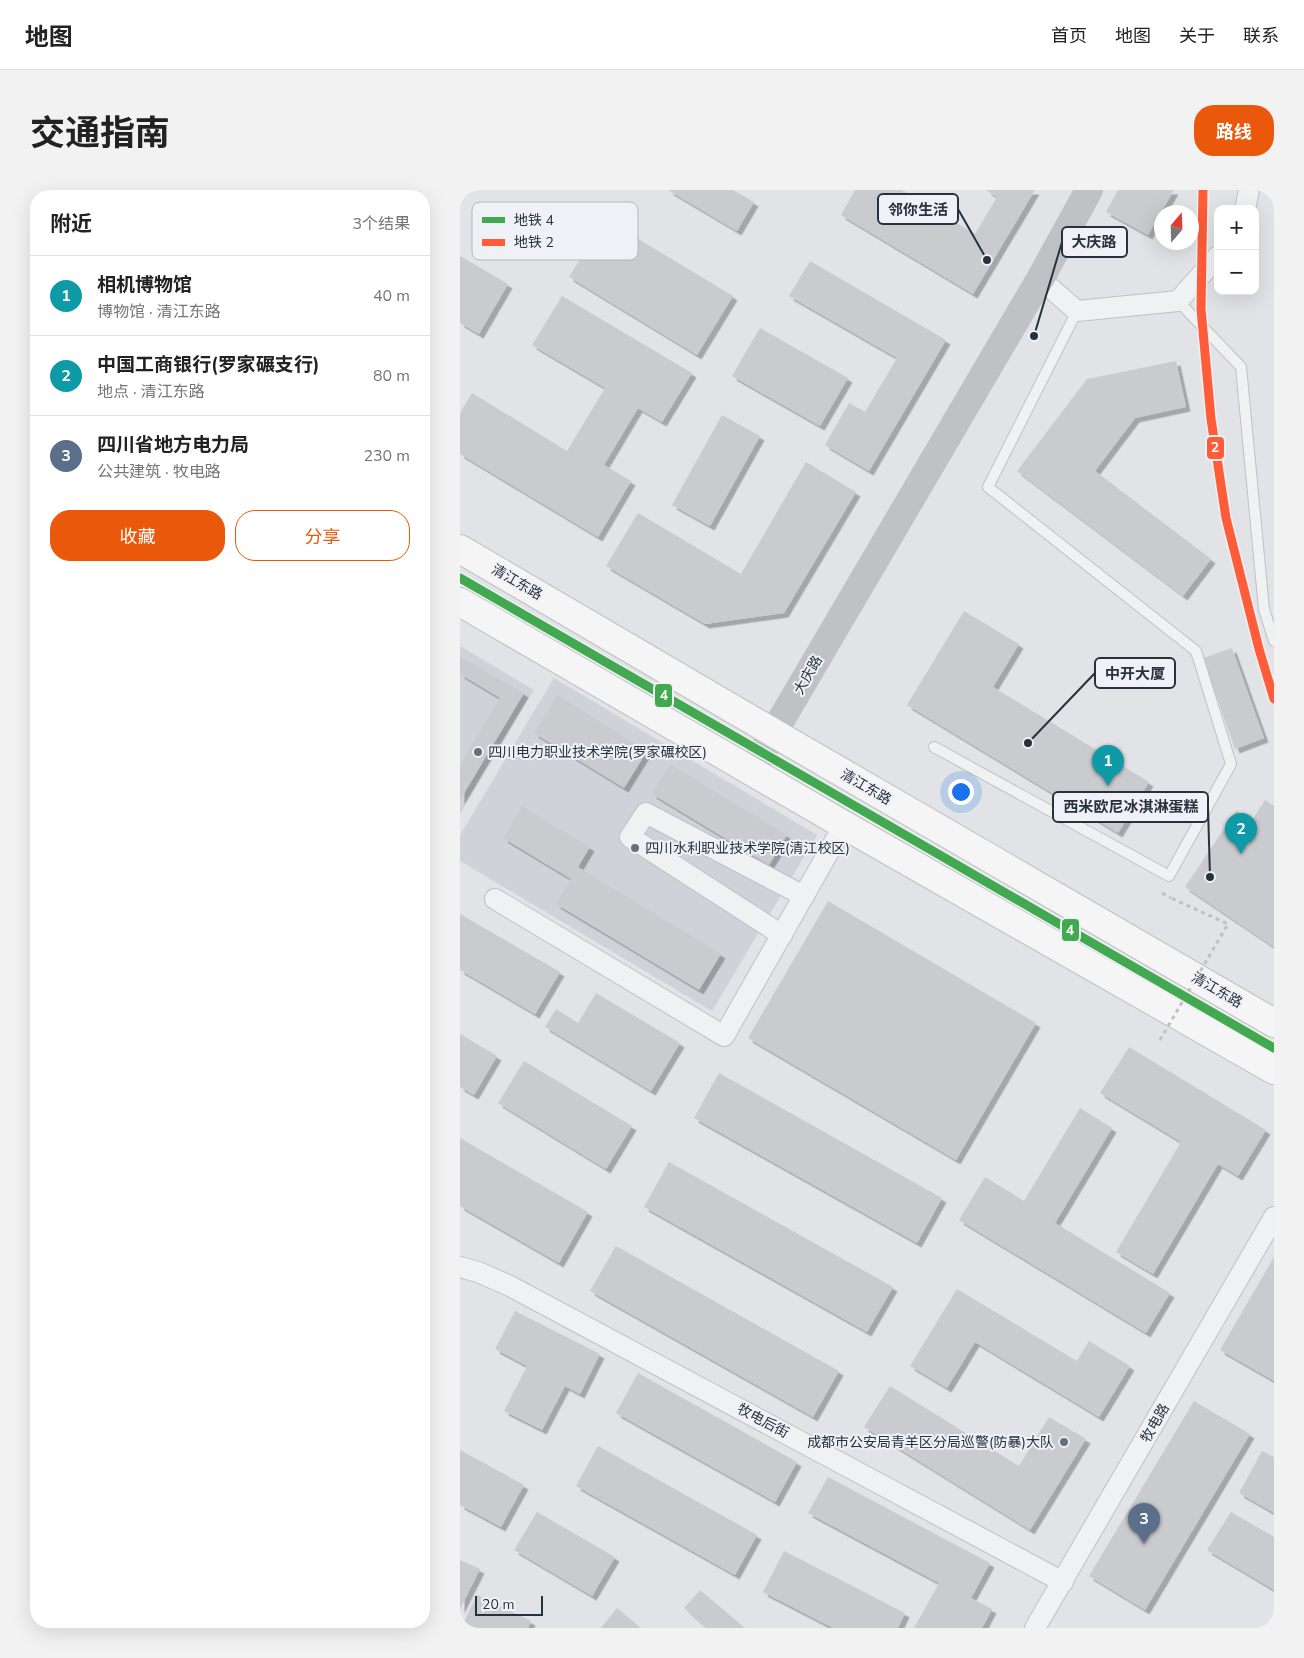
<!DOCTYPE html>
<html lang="zh">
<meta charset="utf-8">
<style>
:root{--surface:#fff;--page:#f2f2f2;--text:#222;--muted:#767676;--line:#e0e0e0;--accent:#ea580c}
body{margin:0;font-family:"Nunito Sans","Noto Sans SC",sans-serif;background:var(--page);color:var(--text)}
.controls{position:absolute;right:15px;top:15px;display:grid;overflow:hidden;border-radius:10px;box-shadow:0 5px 20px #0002}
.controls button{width:45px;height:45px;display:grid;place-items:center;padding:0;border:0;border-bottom:1px solid var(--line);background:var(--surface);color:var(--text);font:25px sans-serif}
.compass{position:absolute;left:694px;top:15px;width:45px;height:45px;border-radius:50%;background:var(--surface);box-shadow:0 5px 20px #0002;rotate:19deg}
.scale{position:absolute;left:15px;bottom:12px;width:68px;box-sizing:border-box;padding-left:5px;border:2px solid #29303e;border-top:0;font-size:14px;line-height:18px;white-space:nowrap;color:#29303e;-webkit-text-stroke:4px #eff1f6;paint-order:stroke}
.you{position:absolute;left:500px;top:601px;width:18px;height:18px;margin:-12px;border:4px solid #fff;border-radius:50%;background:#1a73e8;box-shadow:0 0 0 8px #1a73e833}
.badge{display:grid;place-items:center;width:32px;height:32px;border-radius:50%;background:var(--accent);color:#fff;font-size:16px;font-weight:700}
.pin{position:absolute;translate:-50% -41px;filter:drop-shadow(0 1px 2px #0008)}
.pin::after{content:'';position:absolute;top:26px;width:18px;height:15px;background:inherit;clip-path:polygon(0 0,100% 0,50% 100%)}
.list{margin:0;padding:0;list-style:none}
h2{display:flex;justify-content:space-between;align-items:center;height:65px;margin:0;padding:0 20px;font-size:21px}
h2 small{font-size:16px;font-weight:400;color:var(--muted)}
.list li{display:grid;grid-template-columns:32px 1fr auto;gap:15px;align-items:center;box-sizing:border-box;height:80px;padding:0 20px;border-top:1px solid var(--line)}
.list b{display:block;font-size:19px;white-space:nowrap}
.list p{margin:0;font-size:16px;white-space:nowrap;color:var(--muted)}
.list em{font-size:16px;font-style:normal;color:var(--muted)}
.actions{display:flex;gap:10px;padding:15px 20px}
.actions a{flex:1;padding:11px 0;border:1px solid var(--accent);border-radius:20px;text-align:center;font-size:18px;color:var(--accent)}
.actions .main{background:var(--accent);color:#fff}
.map{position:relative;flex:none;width:814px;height:1438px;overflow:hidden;border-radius:20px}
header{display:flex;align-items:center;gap:30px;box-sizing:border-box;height:70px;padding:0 25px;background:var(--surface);border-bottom:1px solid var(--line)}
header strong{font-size:24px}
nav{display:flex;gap:28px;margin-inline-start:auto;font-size:18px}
.intro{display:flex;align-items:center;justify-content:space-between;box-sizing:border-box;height:120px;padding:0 30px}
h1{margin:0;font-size:35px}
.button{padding:12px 22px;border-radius:20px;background:var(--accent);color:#fff;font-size:18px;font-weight:700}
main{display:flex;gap:30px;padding:0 30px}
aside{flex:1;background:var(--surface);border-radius:20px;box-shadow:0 5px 20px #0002}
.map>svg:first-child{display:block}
.built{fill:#cfd3d9}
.building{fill:#c9cbce;filter:url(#shadow)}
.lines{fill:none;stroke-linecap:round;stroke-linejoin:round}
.lane-casing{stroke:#bfc1c4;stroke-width:12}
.street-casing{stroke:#bfc1c4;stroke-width:22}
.primary-casing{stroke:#bec0c3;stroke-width:30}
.path{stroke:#c0c1c6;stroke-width:3;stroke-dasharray:4 4;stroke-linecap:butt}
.lane{stroke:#f0f1f3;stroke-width:10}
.street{stroke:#f0f1f3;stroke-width:20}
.secondary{stroke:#bfc1c5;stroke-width:28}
.primary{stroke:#f5f5f6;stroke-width:28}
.path-bridge{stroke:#c0c1c6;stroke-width:3;stroke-dasharray:4 4;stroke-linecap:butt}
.metro-1-casing{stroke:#eff1f6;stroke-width:12}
.metro-2-casing{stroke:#eff1f6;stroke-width:12}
.metro-1{stroke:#43a951;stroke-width:9}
.metro-2{stroke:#ff5c39;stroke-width:9}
.poi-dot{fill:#696f79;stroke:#eff1f6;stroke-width:2}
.labels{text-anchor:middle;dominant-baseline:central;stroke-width:4;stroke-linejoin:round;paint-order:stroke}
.street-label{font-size:14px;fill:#29303e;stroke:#eff1f6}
.poi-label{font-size:14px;fill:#29303e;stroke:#eff1f6;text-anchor:start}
.key{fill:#eff1f6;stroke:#b4b7bf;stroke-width:1}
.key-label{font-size:14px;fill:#29303e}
.leader{fill:none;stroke:#29303e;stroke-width:2}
.callout-dot{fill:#29303e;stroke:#eff1f6;stroke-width:2}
.callout{fill:#eff1f6;stroke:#29303e;stroke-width:2}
.callout-label{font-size:15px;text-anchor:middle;font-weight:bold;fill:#29303e}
.line-badge{stroke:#eff1f6;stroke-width:2}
.badge-label{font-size:14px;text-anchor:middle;font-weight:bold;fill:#fff}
</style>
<header>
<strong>地图</strong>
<nav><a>首页</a><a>地图</a><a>关于</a><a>联系</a></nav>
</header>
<div class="intro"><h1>交通指南</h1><a class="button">路线</a></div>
<main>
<aside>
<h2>附近<small>3个结果</small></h2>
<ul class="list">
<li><span class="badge" style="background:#0f9aa8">1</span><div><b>相机博物馆</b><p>博物馆 · 清江东路</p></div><em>40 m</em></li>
<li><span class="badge" style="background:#0f9aa8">2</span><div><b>中国工商银行(罗家碾支行)</b><p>地点 · 清江东路</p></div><em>80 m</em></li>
<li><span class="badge" style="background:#5c6f8a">3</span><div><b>四川省地方电力局</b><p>公共建筑 · 牧电路</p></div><em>230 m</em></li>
</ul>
<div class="actions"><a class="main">收藏</a><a>分享</a></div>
</aside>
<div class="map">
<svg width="814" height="1438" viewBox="0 0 814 1438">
<defs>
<filter id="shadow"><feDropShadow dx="4.5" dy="4.5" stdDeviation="0" flood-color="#0004"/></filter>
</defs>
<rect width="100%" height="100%" fill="#e1e3e6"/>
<g class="built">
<path d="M0,456L74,500L0,624Z"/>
<path d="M94,488L357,645L252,821L0,671V645Z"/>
</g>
<g class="building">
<path d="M208,0H273L294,12L277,41Z"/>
<path d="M395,0H442L515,44L537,7L526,0H575L513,104L381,25Z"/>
<path d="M658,0H714L688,45L646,22Z"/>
<path d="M145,29L273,106L237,165L109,87Z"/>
<path d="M0,66L48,94L19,144L0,133Z"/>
<path d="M350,71L486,150L409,281L365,255L389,213L405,222L437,168L329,106Z"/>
<path d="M102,106L232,183L202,232L178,218L144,275L171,291L138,347L0,264V223L12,203L107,261L145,198L72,155Z"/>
<path d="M300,138L388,188L360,236L272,186Z"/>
<path d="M716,171L726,217L675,228L635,281L751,369L723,406L557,281L627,189Z"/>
<path d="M262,225L300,246L250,336L212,315Z"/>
<path d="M346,272L396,302L324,423L245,434L146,376L178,323L281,384Z"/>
<path d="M504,421L559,454L533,497L689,592L658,643L447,515Z"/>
<path d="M772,458L804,548L775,559L743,468Z"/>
<path d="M0,466L64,503L0,610V575L40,508L0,484Z"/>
<path d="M97,505L187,561L164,598L74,543Z"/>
<path d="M210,574L327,645L309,675L192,604Z"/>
<path d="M805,610L814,616V757L725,697L776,621L791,632Z"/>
<path d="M62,616L130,657L118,677L261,764L239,800L96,714L111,689L43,648Z"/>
<path d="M368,711L576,833L496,970L288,848Z"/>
<path d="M0,724L100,782L75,824L0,780Z"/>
<path d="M136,803L220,853L191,901L85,837L96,819L118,833Z"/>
<path d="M0,844L37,866L14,905L0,897Z"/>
<path d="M669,857L806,940L778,986L758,974L693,1084L656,1062L721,952L640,903Z"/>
<path d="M64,871L172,936L146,979L38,913Z"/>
<path d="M259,883L482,1008L457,1053L234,928Z"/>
<path d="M620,918L652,938L595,1033L710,1103L686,1143L499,1030L525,987L564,1011Z"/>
<path d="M0,948L128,1022L99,1073L0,1016Z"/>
<path d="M209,972L433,1097L407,1142L184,1017Z"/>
<path d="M156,1056L379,1181L353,1227L130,1101Z"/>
<path d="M814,1067V1191L760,1160Z"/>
<path d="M497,1099L617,1171L629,1151L670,1176L639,1227L515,1152L487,1198L450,1176Z"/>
<path d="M55,1121L140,1164L120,1204L105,1196L82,1240L44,1221L67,1176L35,1159Z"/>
<path d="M178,1183L337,1272L315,1312L156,1223Z"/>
<path d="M430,1196L559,1276L589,1227L626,1249L570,1340L404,1237Z"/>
<path d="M734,1211L790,1244L685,1420L629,1386Z"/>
<path d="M138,1256L297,1345L275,1385L116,1296Z"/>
<path d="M0,1260L64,1295L41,1337L0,1315Z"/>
<path d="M802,1261L814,1267V1323L779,1303Z"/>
<path d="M368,1287L530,1373L511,1408L532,1419L522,1438H454L479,1393L348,1323Z"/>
<path d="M77,1322L155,1367L132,1406L54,1360Z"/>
<path d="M771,1322L814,1347V1400L747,1360Z"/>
<path d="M324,1361L445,1423L438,1438H373L303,1402Z"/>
<path d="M0,1370L20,1379L0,1419Z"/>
<path d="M240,1400L285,1438H247L224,1418Z"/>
<path d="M17,1405L71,1431L68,1438H1Z"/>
<path d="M157,1418L181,1438H141Z"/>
</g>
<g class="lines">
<defs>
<g id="lane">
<path d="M718,111L781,177L804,419L814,451"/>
<path d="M474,557L709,686L771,574L736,461L528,297L617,121"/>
</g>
<g id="street">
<path d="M785,19L789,0"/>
<path d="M580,89L617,121L718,111L758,66"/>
<path d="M35,709L264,846L384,635"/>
<path d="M322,745L170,647L186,623L344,706"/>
<path d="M0,1077L18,1082L50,1096L603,1392"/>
<path d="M575,1438L814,1027"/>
</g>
<g id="primary">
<path d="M0,359L314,543L814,833"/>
<path d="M0,412L384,635L814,880"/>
</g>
</defs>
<use href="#lane" class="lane-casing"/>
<use href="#street" class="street-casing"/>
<use href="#primary" class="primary-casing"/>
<path class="path" d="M702,703L711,708"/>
<use href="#lane" class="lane"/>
<use href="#street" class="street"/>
<path class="secondary" d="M291,581L580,89L629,0"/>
<use href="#primary" class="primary"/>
<path class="path-bridge" d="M700,850L768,734L711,708"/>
<defs>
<path id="metro-1" d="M0,388L814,858"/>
<path id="metro-2" d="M743,0L741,119L751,229L766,328L799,459L814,509"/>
</defs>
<use href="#metro-1" class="metro-1-casing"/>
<use href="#metro-2" class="metro-2-casing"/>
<use href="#metro-1" class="metro-1"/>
<use href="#metro-2" class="metro-2"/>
</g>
<g class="poi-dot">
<circle cx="18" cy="562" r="5"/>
<circle cx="175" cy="658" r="5"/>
<circle cx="604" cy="1252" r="5"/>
</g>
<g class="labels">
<g class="street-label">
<text transform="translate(57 392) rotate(30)">清江东路</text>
<text transform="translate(348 485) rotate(-60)">大庆路</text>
<text transform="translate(406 597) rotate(30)">清江东路</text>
<text transform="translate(757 800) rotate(30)">清江东路</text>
<text transform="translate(303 1231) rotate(28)">牧电后街</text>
<text transform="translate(695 1233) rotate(-60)">牧电路</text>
</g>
<g class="poi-label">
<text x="28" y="562">四川电力职业技术学院(罗家碾校区)</text>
<text x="185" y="658">四川水利职业技术学院(清江校区)</text>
<text x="594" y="1252" text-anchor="end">成都市公安局青羊区分局巡警(防暴)大队</text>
</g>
</g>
<rect x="12" y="12" width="166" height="58" rx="8" class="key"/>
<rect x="22" y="27" width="23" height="6" fill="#43a951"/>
<rect x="22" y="49" width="23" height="7" fill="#ff5c39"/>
<g class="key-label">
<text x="54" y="35">地铁 4</text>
<text x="54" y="57">地铁 2</text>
</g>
<path class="leader" d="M527 70L498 19M574 146L602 52M568 553L635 483M750 687L748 617"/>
<g class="callout-dot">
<circle cx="527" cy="70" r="5"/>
<circle cx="574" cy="146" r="5"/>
<circle cx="568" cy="553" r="5"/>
<circle cx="750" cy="687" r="5"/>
</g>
<g class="callout">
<rect x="418" y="4" width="80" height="30" rx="5"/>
<rect x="602" y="37" width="65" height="30" rx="5"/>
<rect x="635" y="468" width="80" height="30" rx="5"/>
<rect x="593" y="602" width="155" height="30" rx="5"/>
</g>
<g class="callout-label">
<text x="458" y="25">邻你生活</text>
<text x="634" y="57">大庆路</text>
<text x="675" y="489">中开大厦</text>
<text x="671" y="622">西米欧尼冰淇淋蛋糕</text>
</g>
<g class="line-badge">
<rect x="746" y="246" width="19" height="24" rx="5" fill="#ff5c39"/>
<rect x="194" y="493" width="19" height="25" rx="5" fill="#43a951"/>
<rect x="601" y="728" width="19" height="24" rx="5" fill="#43a951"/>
</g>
<g class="badge-label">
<text x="755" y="262">2</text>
<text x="204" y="510">4</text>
<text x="610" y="745">4</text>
</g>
</svg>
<div class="controls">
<button>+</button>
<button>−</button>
</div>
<svg class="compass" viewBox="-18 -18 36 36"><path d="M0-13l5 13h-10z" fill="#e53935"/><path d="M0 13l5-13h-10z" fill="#767676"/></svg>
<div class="scale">20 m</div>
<div class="you"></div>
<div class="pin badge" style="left:648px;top:596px;background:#0f9aa8">1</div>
<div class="pin badge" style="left:781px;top:664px;background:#0f9aa8">2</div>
<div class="pin badge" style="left:684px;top:1354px;background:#5c6f8a">3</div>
</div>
</main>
